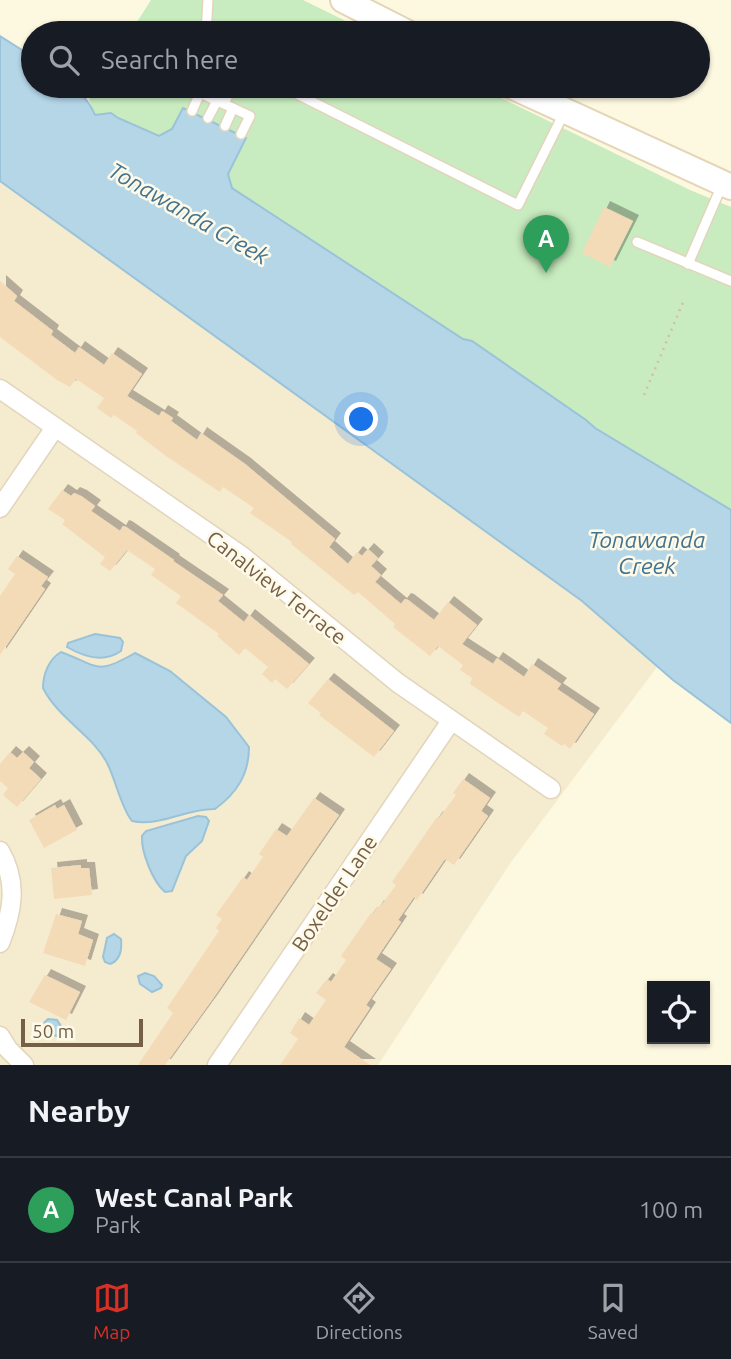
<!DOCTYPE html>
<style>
:root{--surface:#171b24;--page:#20242c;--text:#f1f3f6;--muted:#9ea1a6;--line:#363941;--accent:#d93025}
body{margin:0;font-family:Ubuntu,sans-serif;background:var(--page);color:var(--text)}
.controls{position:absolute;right:21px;bottom:21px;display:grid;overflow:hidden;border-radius:0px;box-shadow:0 2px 5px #0004}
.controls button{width:63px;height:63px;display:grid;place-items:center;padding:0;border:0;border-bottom:2px solid var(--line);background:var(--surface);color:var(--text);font:35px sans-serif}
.scale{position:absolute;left:21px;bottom:18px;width:122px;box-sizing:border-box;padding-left:7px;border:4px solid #756047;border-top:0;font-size:19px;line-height:24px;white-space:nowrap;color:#756047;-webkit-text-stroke:5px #fffae8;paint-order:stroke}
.you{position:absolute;left:362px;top:420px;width:24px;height:24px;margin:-18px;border:5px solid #fff;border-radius:50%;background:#1a73e8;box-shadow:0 0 0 10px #1a73e833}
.badge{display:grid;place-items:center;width:46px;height:46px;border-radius:50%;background:var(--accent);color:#fff;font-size:23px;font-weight:700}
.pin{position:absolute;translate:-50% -58px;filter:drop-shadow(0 2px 4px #0008)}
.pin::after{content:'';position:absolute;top:37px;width:24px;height:21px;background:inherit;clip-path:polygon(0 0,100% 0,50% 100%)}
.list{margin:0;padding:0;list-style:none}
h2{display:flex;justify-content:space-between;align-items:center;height:91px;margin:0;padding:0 28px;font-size:30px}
h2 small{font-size:23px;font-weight:400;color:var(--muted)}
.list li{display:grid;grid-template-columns:46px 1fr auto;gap:21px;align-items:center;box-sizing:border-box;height:105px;padding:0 28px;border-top:2px solid var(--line)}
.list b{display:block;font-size:26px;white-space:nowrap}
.list p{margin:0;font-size:23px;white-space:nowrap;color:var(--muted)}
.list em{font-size:23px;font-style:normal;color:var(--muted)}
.icon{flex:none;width:38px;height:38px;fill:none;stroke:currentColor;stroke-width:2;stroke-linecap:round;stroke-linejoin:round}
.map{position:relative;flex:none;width:731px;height:1065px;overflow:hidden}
.search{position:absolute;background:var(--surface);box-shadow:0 2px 5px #0004;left:21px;right:21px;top:21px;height:77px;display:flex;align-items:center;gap:18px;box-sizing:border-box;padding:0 24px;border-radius:38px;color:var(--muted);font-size:26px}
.sheet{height:196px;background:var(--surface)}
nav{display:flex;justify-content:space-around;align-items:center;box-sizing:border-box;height:98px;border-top:2px solid var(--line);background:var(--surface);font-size:19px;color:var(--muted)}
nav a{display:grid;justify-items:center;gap:4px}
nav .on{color:var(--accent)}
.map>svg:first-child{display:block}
.residential{fill:#f5ebcf}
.green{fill:#c8ebbf}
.water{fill:#b4d6e7;stroke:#9ac3d9;stroke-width:2}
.building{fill:#f4dbb7;filter:url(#shadow)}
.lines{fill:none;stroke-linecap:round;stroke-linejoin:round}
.lane-casing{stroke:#e2d5bc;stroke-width:12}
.street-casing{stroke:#e2d5bc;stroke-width:21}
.secondary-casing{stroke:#e4d5b7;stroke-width:28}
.path{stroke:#d8bf9a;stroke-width:2.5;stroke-dasharray:2 5;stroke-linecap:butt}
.lane{stroke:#fff;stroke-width:9}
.street{stroke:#fff;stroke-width:18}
.secondary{stroke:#fff;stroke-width:24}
.labels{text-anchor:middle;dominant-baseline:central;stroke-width:5;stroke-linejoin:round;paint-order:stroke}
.street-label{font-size:21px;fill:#756047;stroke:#fffae8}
.water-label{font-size:23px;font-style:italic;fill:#427491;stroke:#fffae8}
</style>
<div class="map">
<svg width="731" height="1065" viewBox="0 0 731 1065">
<defs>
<filter id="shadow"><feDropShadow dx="6" dy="-6" stdDeviation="0" flood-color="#0004"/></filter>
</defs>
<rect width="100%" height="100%" fill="#fdf8e0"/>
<path class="residential" d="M0,181L582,601L657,667L511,862L378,1065H0Z"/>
<g class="green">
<path d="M151,0H303L370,33H130Z"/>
<path d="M98,86H477L690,190L731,207V510L595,428L586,420L473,341L463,339L232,188L228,174L245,138L172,129L159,136L118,118L111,113L95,115L89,100Z"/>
</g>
<g class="water">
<path d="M0,36L33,57V86C64,86 81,83 95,115L111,113L118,118L159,136L172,129L183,108L246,138L228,174L232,188L463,339L472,341L586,420L595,428L731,510V723L673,680L582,601L0,181Z"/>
<path d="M95,634L120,638L123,642L121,651C104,663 84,657 67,647L68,643Z"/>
<path d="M61,652C99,666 95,676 135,653L139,655L170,671L226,717L249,747C249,774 237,793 215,809C188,808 160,827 132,821C120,806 116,779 106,761C90,733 58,718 43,688C43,674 49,659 61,652Z"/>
<path d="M198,816L206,817L209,821L202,841L186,856L172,891L165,892C153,882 141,852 142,836L146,831Z"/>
<path d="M114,934L121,939C122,949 121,960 110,964L105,962L103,957L107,938Z"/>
<path d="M145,973L154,976L162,985L161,988L152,992L140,984L138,976Z"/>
<path d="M48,1019L57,1020L65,1032L63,1037L47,1034L42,1025Z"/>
</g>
<g class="building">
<path d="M604,207L633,221L610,267L582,253Z"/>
<path d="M0,281L17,296L14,301L53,331L51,335L75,353L79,347L104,365L112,353L142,374L127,396L159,416L162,411L173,418L171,421L197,440L201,433L245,464L335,539L329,547L348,564L357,552L362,556L368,549L378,558L371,566L381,575L375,582L401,604L405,599L408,600L434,620L448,602L477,625L462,644L493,664L497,658L524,677L532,664L561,684L557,689L594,714L570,749L564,744L562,746L544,734L548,728L523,711L519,717L470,684L472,678L460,670L463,665L438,646L430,656L393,627L395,624L358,592L354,595L291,544L292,542L250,513L254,508L223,487L220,492L166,456L136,433L137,431L114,415L111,418L97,408L104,398L76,379L70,387L57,380L0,337Z"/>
<path d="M62,490L71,496L74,493L81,496L95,506L91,511L120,531L123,526L126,527L174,560L173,561L223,595L218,601L244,622L249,615L309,664L287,689L275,679L272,683L262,674L268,667L245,648L239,655L217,636L219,634L176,603L181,596L151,575L155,569L127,550L110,571L100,564L105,557L62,524L65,520L48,509Z"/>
<path d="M17,556L48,577L41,586L45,589L0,655V596L15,574L8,569Z"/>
<path d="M328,679L394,731L374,757L319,715L321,713L308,703Z"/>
<path d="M10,752L17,758L23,752L34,762L29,768L41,779L17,807L3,795L8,788L0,781V764Z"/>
<path d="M463,779L490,798L481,811L488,816L454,865L445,859L417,900L414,897L398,920L401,922L376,959L391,969L366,1005L370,1008L344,1047L370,1065H280L298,1039L290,1033L299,1018L309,1025L326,1000L316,993L327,979L331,982L346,960L341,956L371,913L373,914L378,906L380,907L396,885L392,882L437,817L439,818L456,795L453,793Z"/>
<path d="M314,798L339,815L212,1000L165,1065H138L173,1013L167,1008L219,931L216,928L222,919L216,915L243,877L247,880L263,857L259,854L276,829L287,836Z"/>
<path d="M55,805L57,809L64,805L77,830L44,848L29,820Z"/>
<path d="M81,865V868H89L92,895L54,899L51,868Z"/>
<path d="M56,914L82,921L78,934L93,940L85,966L43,953Z"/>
<path d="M45,975L80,992L66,1020L29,1002Z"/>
</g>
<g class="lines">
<defs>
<g id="lane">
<path d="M206,33L208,0"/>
<path d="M281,86L518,205L564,113"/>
<path d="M224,104L232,86"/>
<path d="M192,111L200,93L250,116L241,134"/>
<path d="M208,118L217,101"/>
<path d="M225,126L233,108"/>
<path d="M637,242L731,281"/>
<path d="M688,264L722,185"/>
</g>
<g id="street">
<path d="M0,389L242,556L398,683L551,789"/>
<path d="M0,508L54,429"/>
<path d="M0,851C18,882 13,911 0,943"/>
<path d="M0,1036L8,1049L24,1065"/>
<path d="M217,1065L451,721"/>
</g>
<g id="secondary">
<path d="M343,0L408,33"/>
<path d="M511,86L731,187"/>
</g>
</defs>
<use href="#lane" class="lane-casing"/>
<use href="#street" class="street-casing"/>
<use href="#secondary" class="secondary-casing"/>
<path class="path" d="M644,395L684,300"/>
<use href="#lane" class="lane"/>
<use href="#street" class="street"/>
<use href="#secondary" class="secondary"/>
</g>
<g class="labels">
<g class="street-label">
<text transform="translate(277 587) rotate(38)">Canalview Terrace</text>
<text transform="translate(334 893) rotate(-56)">Boxelder Lane</text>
</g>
<g class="water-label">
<text transform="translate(189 213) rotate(30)">Tonawanda Creek</text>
<text x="647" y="539">Tonawanda<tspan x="647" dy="26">Creek</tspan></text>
</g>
</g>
</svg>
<div class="controls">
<button><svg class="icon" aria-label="locate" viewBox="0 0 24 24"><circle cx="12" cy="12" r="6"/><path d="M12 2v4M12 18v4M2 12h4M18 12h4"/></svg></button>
</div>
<div class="scale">50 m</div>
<div class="you"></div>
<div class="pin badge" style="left:546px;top:273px;background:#2e9e5b">A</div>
<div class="search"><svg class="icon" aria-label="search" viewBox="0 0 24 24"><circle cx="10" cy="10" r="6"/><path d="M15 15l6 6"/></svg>Search here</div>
</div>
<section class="sheet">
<h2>Nearby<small></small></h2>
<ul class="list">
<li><span class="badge" style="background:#2e9e5b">A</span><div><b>West Canal Park</b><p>Park</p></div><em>100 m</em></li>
</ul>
</section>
<nav>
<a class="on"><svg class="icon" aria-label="map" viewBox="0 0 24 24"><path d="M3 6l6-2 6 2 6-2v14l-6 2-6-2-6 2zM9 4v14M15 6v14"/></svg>Map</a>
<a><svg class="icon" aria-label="directions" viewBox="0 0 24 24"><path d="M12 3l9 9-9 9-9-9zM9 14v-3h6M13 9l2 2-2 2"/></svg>Directions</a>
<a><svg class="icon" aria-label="saved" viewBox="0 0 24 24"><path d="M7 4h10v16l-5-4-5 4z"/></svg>Saved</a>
</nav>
